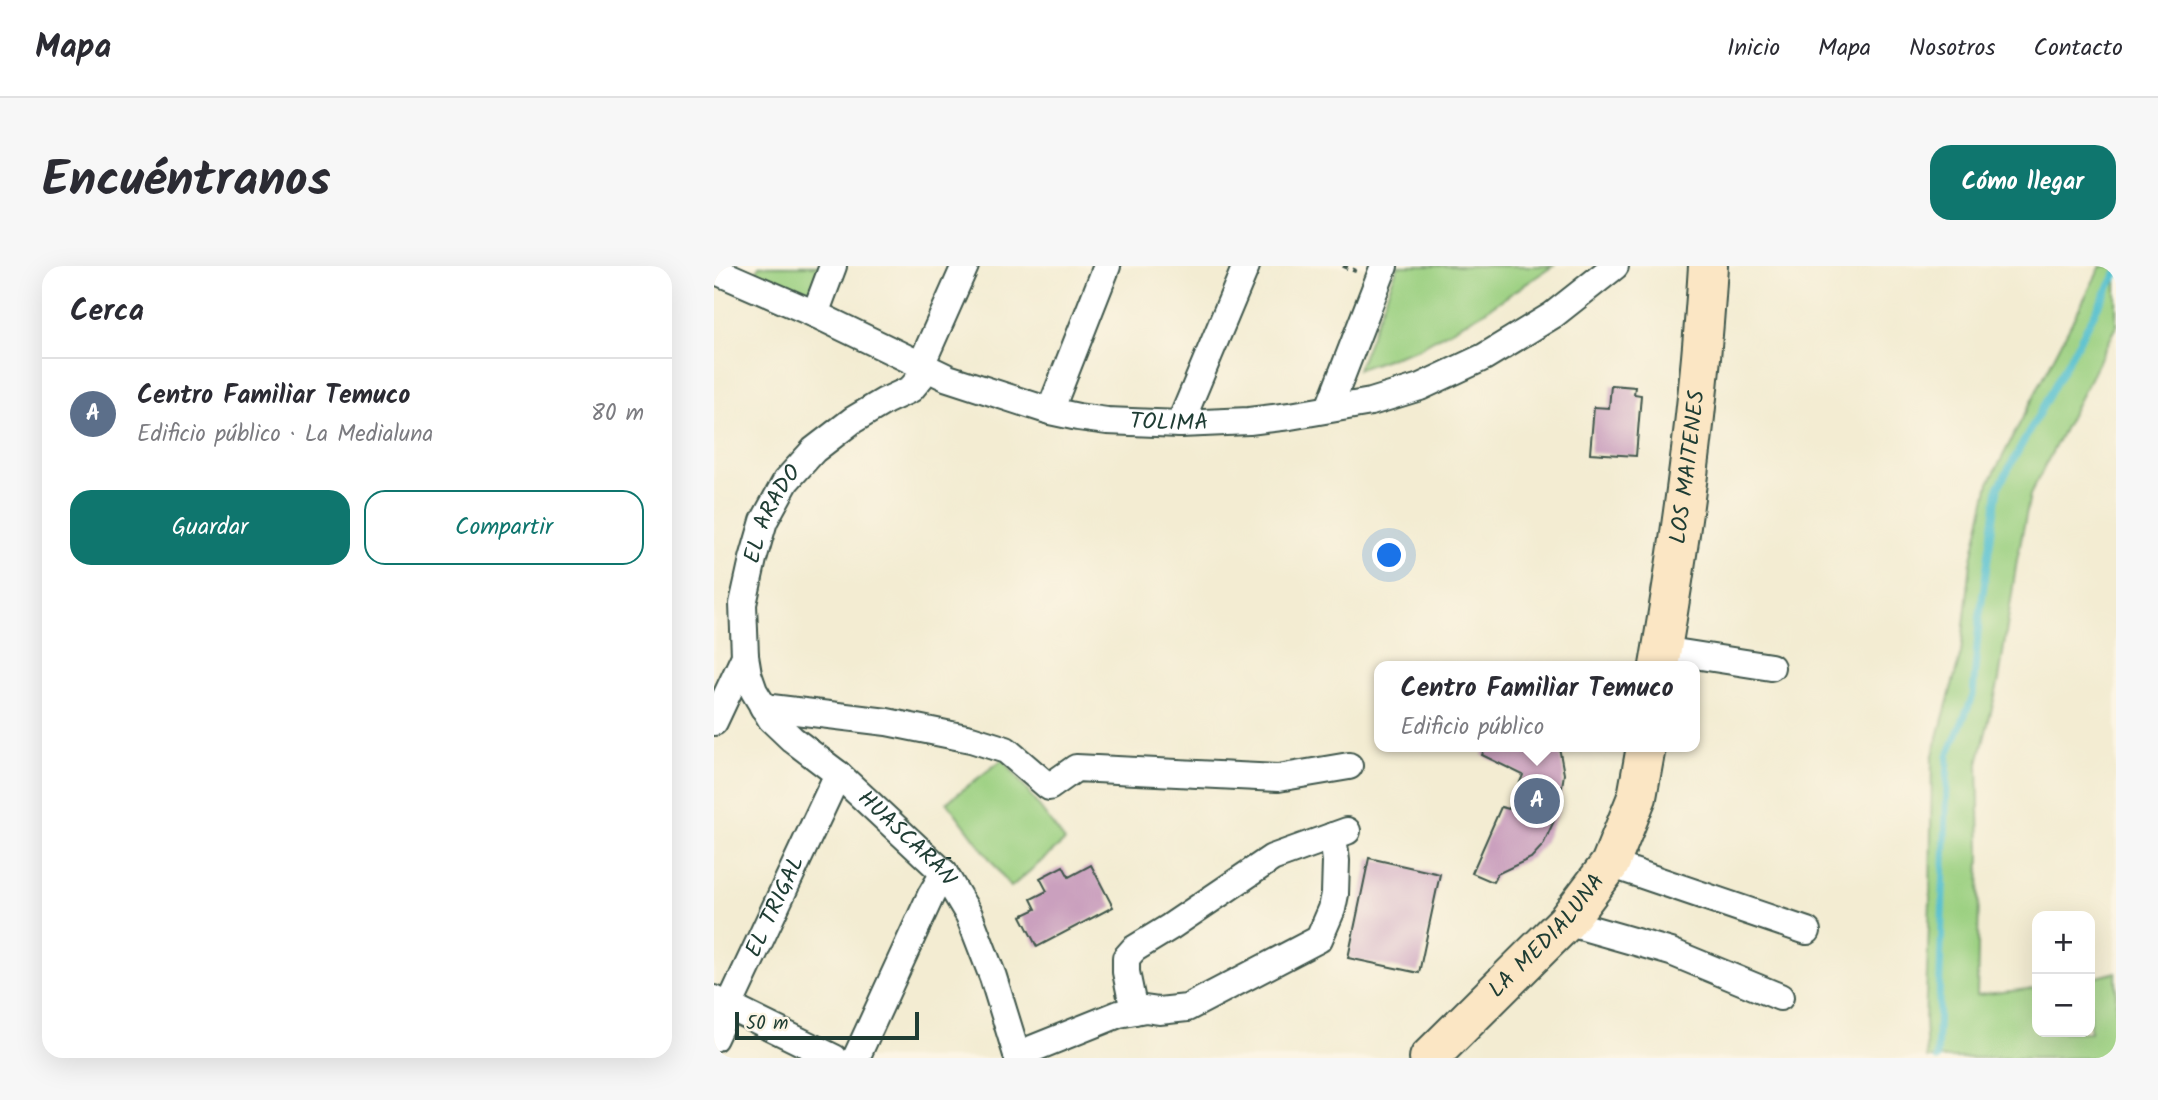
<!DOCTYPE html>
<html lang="es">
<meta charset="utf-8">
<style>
:root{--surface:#fff;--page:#f7f7f7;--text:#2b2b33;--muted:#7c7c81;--line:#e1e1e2;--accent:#0f766e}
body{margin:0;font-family:Kalam,sans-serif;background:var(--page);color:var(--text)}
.controls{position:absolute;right:21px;bottom:21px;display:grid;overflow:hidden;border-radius:14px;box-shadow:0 7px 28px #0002}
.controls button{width:63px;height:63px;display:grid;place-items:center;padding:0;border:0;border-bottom:2px solid var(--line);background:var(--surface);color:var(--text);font:35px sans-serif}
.scale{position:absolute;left:21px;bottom:18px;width:184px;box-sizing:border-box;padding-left:7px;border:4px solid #1f3d34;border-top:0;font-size:19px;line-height:24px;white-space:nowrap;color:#1f3d34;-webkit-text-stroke:5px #fcf5e5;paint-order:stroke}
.you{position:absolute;left:676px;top:290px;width:24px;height:24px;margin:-18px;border:5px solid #fff;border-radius:50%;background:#1a73e8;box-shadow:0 0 0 10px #1a73e833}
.badge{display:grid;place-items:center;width:46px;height:46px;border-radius:50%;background:var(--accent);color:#fff;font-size:23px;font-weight:700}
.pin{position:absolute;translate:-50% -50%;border:4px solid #fff;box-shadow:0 2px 7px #0006}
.popup{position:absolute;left:660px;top:395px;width:326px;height:91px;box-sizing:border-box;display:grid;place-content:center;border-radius:14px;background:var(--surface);filter:drop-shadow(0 2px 5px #0005);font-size:23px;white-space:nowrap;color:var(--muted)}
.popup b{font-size:26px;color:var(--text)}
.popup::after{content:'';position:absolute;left:50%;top:100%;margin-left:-14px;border:14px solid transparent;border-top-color:var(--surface)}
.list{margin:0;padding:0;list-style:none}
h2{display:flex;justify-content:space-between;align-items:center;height:91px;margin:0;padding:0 28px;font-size:30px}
h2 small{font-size:23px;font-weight:400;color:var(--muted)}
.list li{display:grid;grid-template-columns:46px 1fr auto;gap:21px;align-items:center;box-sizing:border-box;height:112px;padding:0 28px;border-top:2px solid var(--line)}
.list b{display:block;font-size:26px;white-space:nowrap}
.list p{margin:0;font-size:23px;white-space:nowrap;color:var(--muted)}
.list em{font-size:23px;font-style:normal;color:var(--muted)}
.actions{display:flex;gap:14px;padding:21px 28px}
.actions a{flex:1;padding:16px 0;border:2px solid var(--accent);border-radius:21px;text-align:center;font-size:24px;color:var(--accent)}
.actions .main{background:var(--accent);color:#fff}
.map{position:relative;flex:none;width:1402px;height:792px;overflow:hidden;border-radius:21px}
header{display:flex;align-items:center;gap:42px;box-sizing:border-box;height:98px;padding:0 35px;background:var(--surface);border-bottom:2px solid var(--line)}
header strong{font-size:33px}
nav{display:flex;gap:38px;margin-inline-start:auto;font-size:24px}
.intro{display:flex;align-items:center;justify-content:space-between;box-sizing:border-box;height:168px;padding:0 42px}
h1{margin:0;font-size:49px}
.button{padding:18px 32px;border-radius:21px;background:var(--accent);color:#fff;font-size:24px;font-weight:700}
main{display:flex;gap:42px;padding:0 42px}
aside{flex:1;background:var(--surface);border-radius:21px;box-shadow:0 7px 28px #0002}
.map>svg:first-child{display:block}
.green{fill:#9bd081;stroke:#5d865a;stroke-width:2}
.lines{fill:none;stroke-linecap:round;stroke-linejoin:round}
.stream{stroke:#53bfce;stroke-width:7}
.building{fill:#caa0be}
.street-casing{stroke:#3f574c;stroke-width:30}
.secondary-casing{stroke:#3f574c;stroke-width:42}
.path{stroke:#3f574c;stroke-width:4.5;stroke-dasharray:5 5;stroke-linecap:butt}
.street{stroke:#fff;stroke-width:26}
.secondary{stroke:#fbe6c4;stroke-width:38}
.labels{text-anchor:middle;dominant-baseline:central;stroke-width:7;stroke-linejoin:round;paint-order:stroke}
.street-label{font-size:23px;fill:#1f3d34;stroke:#fcf5e5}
</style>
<header>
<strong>Mapa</strong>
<nav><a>Inicio</a><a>Mapa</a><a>Nosotros</a><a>Contacto</a></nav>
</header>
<div class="intro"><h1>Encuéntranos</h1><a class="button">Cómo llegar</a></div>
<main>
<aside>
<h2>Cerca<small></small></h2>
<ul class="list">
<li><span class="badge" style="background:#5c6f8a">A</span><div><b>Centro Familiar Temuco</b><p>Edificio público · La Medialuna</p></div><em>80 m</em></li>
</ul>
<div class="actions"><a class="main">Guardar</a><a>Compartir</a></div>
</aside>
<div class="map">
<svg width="1402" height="792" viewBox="0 0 1402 792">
<rect width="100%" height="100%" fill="#fcf5e5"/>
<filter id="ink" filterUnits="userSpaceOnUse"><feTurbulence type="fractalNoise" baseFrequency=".0143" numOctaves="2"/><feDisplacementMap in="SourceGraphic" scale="14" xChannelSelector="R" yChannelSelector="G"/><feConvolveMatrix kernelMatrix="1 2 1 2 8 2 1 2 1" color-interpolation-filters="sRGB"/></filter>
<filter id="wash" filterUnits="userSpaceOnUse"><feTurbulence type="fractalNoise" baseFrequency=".00686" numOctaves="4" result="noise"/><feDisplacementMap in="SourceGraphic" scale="28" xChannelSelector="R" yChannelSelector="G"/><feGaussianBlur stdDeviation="1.57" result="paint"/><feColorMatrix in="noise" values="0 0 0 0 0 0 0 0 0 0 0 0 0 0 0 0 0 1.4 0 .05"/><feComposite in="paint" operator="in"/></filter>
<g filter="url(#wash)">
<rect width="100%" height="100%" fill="#f3ecd2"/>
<g class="green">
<path d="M45,0H119L101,48L37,20Z"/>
<path d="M684,0H839L768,47L705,82L644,103Z"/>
<path d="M1387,0H1402V62L1316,229L1303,294L1285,414L1264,498L1266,585L1263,729L1323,722V766H1376V713L1402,706V792H1213L1211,755L1216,634L1218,493L1247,387L1257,297L1275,217Z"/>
<path d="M289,493L351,575L297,621L233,536Z"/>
</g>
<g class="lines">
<path class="stream" d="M1223,792L1234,489L1259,430L1265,355L1284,222L1402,8"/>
</g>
<g id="blocks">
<g class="building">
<path d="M897,119L921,121L920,128L927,129L922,190L876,187L880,141L895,142Z"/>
<path d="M763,481H845L850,508L844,546L829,579L817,592L783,608L779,616L758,607L787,541L795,543L809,509L768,489L770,484Z"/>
<path d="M655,592L726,608L705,707L634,692Z"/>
<path d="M377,599L399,641L323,681L307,650L322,643L317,633L333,625L326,612L349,600L355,611Z"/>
</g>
</g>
</g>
<g filter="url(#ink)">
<use href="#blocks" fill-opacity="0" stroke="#3f574c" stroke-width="2"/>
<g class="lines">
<defs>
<g id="street">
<path id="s1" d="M0,4L101,48L234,112L336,145L364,151L393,155L466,158L535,155L576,150L657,136L706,121L770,91L839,49L901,0"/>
<path d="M101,48L119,0"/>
<path d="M615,142L670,0"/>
<path d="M336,145L393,0"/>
<path d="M466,158L532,0"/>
<path d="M948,384L1057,401"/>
<path id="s2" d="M31,390L34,408L40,425L57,453L78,473L124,508L230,607L255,649L279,711L304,792"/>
<path d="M49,441L173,456L257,473L292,484L335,521L362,502L564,512L635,500"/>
<path id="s3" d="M0,456L31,390L29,338L39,293L50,255L72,215L100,184L139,154L171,135L197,123L207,111V99L251,0"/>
<path d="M896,598L1093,665"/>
<path d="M852,656L957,686L1066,731"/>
<path d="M0,733L120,792"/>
<path d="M420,745L412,706V692L420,683L456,661L558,592L633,565"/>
<path id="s4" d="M0,772L124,508"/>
<path d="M303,789L405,748L431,743L445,745L473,742L605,673L618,643L621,628L622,595L619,570"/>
<path d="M142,792L217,629L230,607"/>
</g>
<g id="secondary">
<path id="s5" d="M945,400C968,267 986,135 994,0"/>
<path id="s6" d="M715,792L852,656L896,598L923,531L932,481"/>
</g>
</defs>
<use href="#street" class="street-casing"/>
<use href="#secondary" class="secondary-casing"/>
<path class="path" d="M629,0L642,5"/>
<use href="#street" class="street"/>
<use href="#secondary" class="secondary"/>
</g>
</g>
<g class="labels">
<g class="street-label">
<text stroke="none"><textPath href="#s1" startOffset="485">TOLIMA</textPath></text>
<text stroke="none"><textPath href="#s5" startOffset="201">LOS MAITENES</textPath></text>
<text stroke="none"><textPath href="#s3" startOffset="220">EL ARADO</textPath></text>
<text stroke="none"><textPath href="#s2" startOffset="250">HUASCARÁN</textPath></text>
<text stroke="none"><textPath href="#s4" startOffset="145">EL TRIGAL</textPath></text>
<text stroke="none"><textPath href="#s6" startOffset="170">LA MEDIALUNA</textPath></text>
</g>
</g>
</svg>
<div class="controls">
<button>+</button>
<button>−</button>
</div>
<div class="scale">50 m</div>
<div class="you"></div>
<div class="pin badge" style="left:823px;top:535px;background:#5c6f8a">A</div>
<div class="popup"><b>Centro Familiar Temuco</b>Edificio público</div>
</div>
</main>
